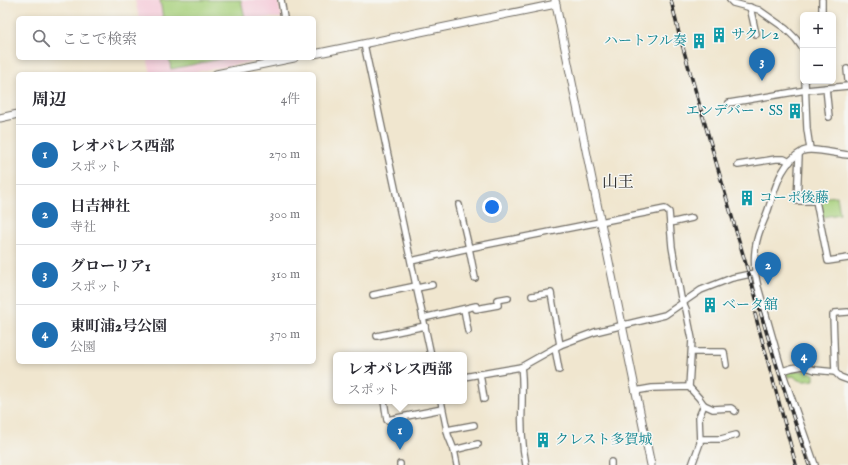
<!DOCTYPE html>
<html lang="ja">
<meta charset="utf-8">
<style>
:root{--surface:#fff;--page:#f2f2f3;--text:#2b2b33;--muted:#7c7c81;--line:#e1e1e2;--accent:#1f6fb2}
body{margin:0;font-family:"IM FELL English","Noto Serif JP",serif;background:var(--page);color:var(--text)}
.controls{position:absolute;right:12px;top:12px;display:grid;overflow:hidden;border-radius:6px;box-shadow:0 2px 6px #0003}
.controls button{width:36px;height:36px;display:grid;place-items:center;padding:0;border:0;border-bottom:1px solid var(--line);background:var(--surface);color:var(--text);font:20px sans-serif}
.you{position:absolute;left:492px;top:207px;width:14px;height:14px;margin:-10px;border:3px solid #fff;border-radius:50%;background:#1a73e8;box-shadow:0 0 0 6px #1a73e833}
.badge{display:grid;place-items:center;width:26px;height:26px;border-radius:50%;background:var(--accent);color:#fff;font-size:13px;font-weight:700}
.pin{position:absolute;translate:-50% -33px;filter:drop-shadow(0 1px 2px #0008)}
.pin::after{content:'';position:absolute;top:21px;width:14px;height:12px;background:inherit;clip-path:polygon(0 0,100% 0,50% 100%)}
.popup{position:absolute;left:333px;top:352px;width:134px;height:52px;box-sizing:border-box;display:grid;place-content:center;border-radius:6px;background:var(--surface);filter:drop-shadow(0 1px 3px #0005);font-size:13px;white-space:nowrap;color:var(--muted)}
.popup b{font-size:15px;color:var(--text)}
.popup::after{content:'';position:absolute;left:50%;top:100%;margin-left:-8px;border:8px solid transparent;border-top-color:var(--surface)}
.list{margin:0;padding:0;list-style:none}
h2{display:flex;justify-content:space-between;align-items:center;height:52px;margin:0;padding:0 16px;font-size:17px}
h2 small{font-size:13px;font-weight:400;color:var(--muted)}
.list li{display:grid;grid-template-columns:26px 1fr auto;gap:12px;align-items:center;box-sizing:border-box;height:60px;padding:0 16px;border-top:1px solid var(--line)}
.list b{display:block;font-size:15px;white-space:nowrap}
.list p{margin:0;font-size:13px;white-space:nowrap;color:var(--muted)}
.list em{font-size:13px;font-style:normal;color:var(--muted)}
.icon{flex:none;width:22px;height:22px;fill:none;stroke:currentColor;stroke-width:2;stroke-linecap:round;stroke-linejoin:round}
.map{position:relative;flex:none;width:848px;height:465px;overflow:hidden}
.search{position:absolute;background:var(--surface);box-shadow:0 2px 6px #0003;left:16px;top:16px;width:300px;height:44px;display:flex;align-items:center;gap:10px;box-sizing:border-box;padding:0 14px;border-radius:6px;color:var(--muted);font-size:15px}
.panel{position:absolute;background:var(--surface);box-shadow:0 2px 6px #0003;left:16px;top:72px;width:300px;height:292px;border-radius:6px}
.map>svg:first-child{display:block}
.built{fill:#f5cfdb}
.green{fill:#a7d07b;stroke:#697e53}
.lines{fill:none;stroke-linecap:round;stroke-linejoin:round}
.street-casing{stroke:#706c64;stroke-width:8}
.secondary-casing{stroke:#706c64;stroke-width:9}
.street{stroke:#fff;stroke-width:5.5}
.secondary{stroke:#fff;stroke-width:7}
.rail-casing{stroke:#2b2b2b;stroke-width:3.5}
.rail{stroke:#f6f6f2;stroke-width:2;stroke-dasharray:6;stroke-linecap:butt}
.labels{text-anchor:middle;dominant-baseline:central;stroke-width:3;stroke-linejoin:round;paint-order:stroke}
.culture-label{font-size:14px;fill:#0d838f;stroke:#f6f6f2;text-anchor:start}
.quarter-label{font-size:16px;fill:#2b2b2b;stroke:#f6f6f2}
</style>
<div class="map">
<svg width="848" height="465" viewBox="0 0 848 465">
<rect width="100%" height="100%" fill="#f6f6f2"/>
<filter id="ink" filterUnits="userSpaceOnUse"><feTurbulence type="fractalNoise" baseFrequency=".025" numOctaves="2"/><feDisplacementMap in="SourceGraphic" scale="8" xChannelSelector="R" yChannelSelector="G"/><feConvolveMatrix kernelMatrix="1 2 1 2 8 2 1 2 1" color-interpolation-filters="sRGB"/></filter>
<filter id="wash" filterUnits="userSpaceOnUse"><feTurbulence type="fractalNoise" baseFrequency=".012" numOctaves="4" result="noise"/><feDisplacementMap in="SourceGraphic" scale="16" xChannelSelector="R" yChannelSelector="G"/><feGaussianBlur stdDeviation="0.9" result="paint"/><feColorMatrix in="noise" values="0 0 0 0 0 0 0 0 0 0 0 0 0 0 0 0 0 1.4 0 .05"/><feComposite in="paint" operator="in"/></filter>
<g filter="url(#wash)">
<rect width="100%" height="100%" fill="#f0e6cf"/>
<g class="built">
<path d="M135,0H278L282,18H139Z"/>
<path d="M147,58H273L185,74H151Z"/>
</g>
<g class="green">
<path d="M160,0H241L245,18H163Z"/>
<path d="M169,58H225L171,69Z"/>
<path d="M837,196L840,214L823,217L819,198Z"/>
<path d="M792,371H807L814,374V380C807,381 798,383 794,376L788,377L786,373Z"/>
</g>
</g>
<g filter="url(#ink)">
<g class="lines">
<defs>
<g id="street">
<path d="M281,0L284,18"/>
<path d="M730,0L733,3L759,10L786,29L796,39L803,49"/>
<path d="M822,0V15"/>
<path d="M750,7L756,34"/>
<path d="M364,44L431,355"/>
<path d="M847,69L848,80"/>
<path d="M805,81L807,129L810,149"/>
<path d="M826,88L829,117"/>
<path d="M729,103L806,90L848,86"/>
<path d="M799,155L797,201H816L828,261L848,258"/>
<path d="M738,165L776,159H784L790,162"/>
<path d="M459,205L469,248L665,209L669,212L672,247L681,298L686,309L692,339L689,387"/>
<path d="M670,223L692,218"/>
<path d="M411,261L469,248L475,278"/>
<path d="M417,288L432,285"/>
<path d="M373,295L416,286"/>
<path d="M532,296L551,293L560,345"/>
<path d="M464,309L468,331"/>
<path d="M423,318L476,306V309L498,305L497,300L508,298"/>
<path d="M377,336L425,326"/>
<path d="M555,348L559,370"/>
<path d="M692,352H724L726,365"/>
<path d="M521,367C523,379 522,390 522,402C521,422 522,445 526,465"/>
<path d="M782,371L792,368L803,366L815,370L835,372L840,377L848,380"/>
<path d="M835,372L833,315L835,313L848,312"/>
<path d="M480,374L484,399"/>
<path d="M464,377L521,367L560,345L595,332L665,315L701,290L732,278L755,273"/>
<path d="M635,391L652,388L689,387L699,398L704,405L699,417L700,443L692,465"/>
<path d="M384,401L387,420L442,409"/>
<path d="M441,401L448,435L454,450L457,465"/>
<path d="M704,405L713,409L731,408L735,411"/>
<path d="M447,430L474,425"/>
<path d="M700,439H721L736,435"/>
<path d="M454,450L478,444"/>
<path d="M611,462V465"/>
<path d="M400,464V465"/>
<path d="M815,465L782,371L758,287C754,271 753,253 758,236C761,226 766,217 769,207C776,186 781,163 803,151C812,147 837,154 848,155"/>
</g>
<g id="secondary">
<path d="M555,0L651,465"/>
<path d="M314,54L556,4"/>
<path d="M216,74L294,58"/>
<path d="M0,118L18,114"/>
</g>
</defs>
<use href="#street" class="street-casing"/>
<use href="#secondary" class="secondary-casing"/>
<use href="#street" class="street"/>
<use href="#secondary" class="secondary"/>
<defs>
<g id="rail">
<path d="M671,0L679,34C721,178 761,323 809,465"/>
<path d="M755,314L796,465"/>
</g>
</defs>
<use href="#rail" class="rail-casing"/>
<use href="#rail" class="rail"/>
</g>
</g>
<defs>
<symbol id="building-bare" viewBox="-9 -9 18 18"><path d="M-4-6H4V6H1V3H-1V6H-4ZM-2.5-4.3h1.7v1.8h-1.7ZM.8-4.3h1.7v1.8H.8ZM-2.5-1h1.7V.8h-1.7ZM.8-1h1.7V.8H.8Z" fill="#0f9aa8" stroke="#f6f6f2" stroke-width="2.5" paint-order="stroke"/></symbol>
</defs>
<g fill-rule="evenodd">
<use href="#building-bare" x="708" y="24" width="22" height="22"/>
<use href="#building-bare" x="688" y="30" width="22" height="22"/>
<use href="#building-bare" x="784" y="100" width="22" height="22"/>
<use href="#building-bare" x="736" y="187" width="22" height="22"/>
<use href="#building-bare" x="699" y="294" width="22" height="22"/>
<use href="#building-bare" x="532" y="429" width="22" height="22"/>
</g>
<g class="labels">
<g class="culture-label">
<text x="731" y="35">サクレ2</text>
<text x="687" y="41" text-anchor="end">ハートフル奏</text>
<text x="783" y="111" text-anchor="end">エンデバー・SS</text>
<text x="759" y="198">コーポ後藤</text>
<text x="722" y="305">ベータ舘</text>
<text x="555" y="440">クレスト多賀城</text>
</g>
<g class="quarter-label">
<text x="618" y="183">山王</text>
</g>
</g>
</svg>
<div class="controls">
<button>+</button>
<button>−</button>
</div>
<div class="you"></div>
<div class="pin badge" style="left:400px;top:450px">1</div>
<div class="popup"><b>レオパレス西部</b>スポット</div>
<div class="pin badge" style="left:768px;top:285px">2</div>
<div class="pin badge" style="left:762px;top:81px">3</div>
<div class="pin badge" style="left:804px;top:376px">4</div>
<div class="search"><svg class="icon" aria-label="search" viewBox="0 0 24 24"><circle cx="10" cy="10" r="6"/><path d="M15 15l6 6"/></svg>ここで検索</div>
<section class="panel">
<h2>周辺<small>4件</small></h2>
<ul class="list">
<li><span class="badge">1</span><div><b>レオパレス西部</b><p>スポット</p></div><em>270 m</em></li>
<li><span class="badge">2</span><div><b>日吉神社</b><p>寺社</p></div><em>300 m</em></li>
<li><span class="badge">3</span><div><b>グローリア1</b><p>スポット</p></div><em>310 m</em></li>
<li><span class="badge">4</span><div><b>東町浦2号公園</b><p>公園</p></div><em>370 m</em></li>
</ul>
</section>
</div>
